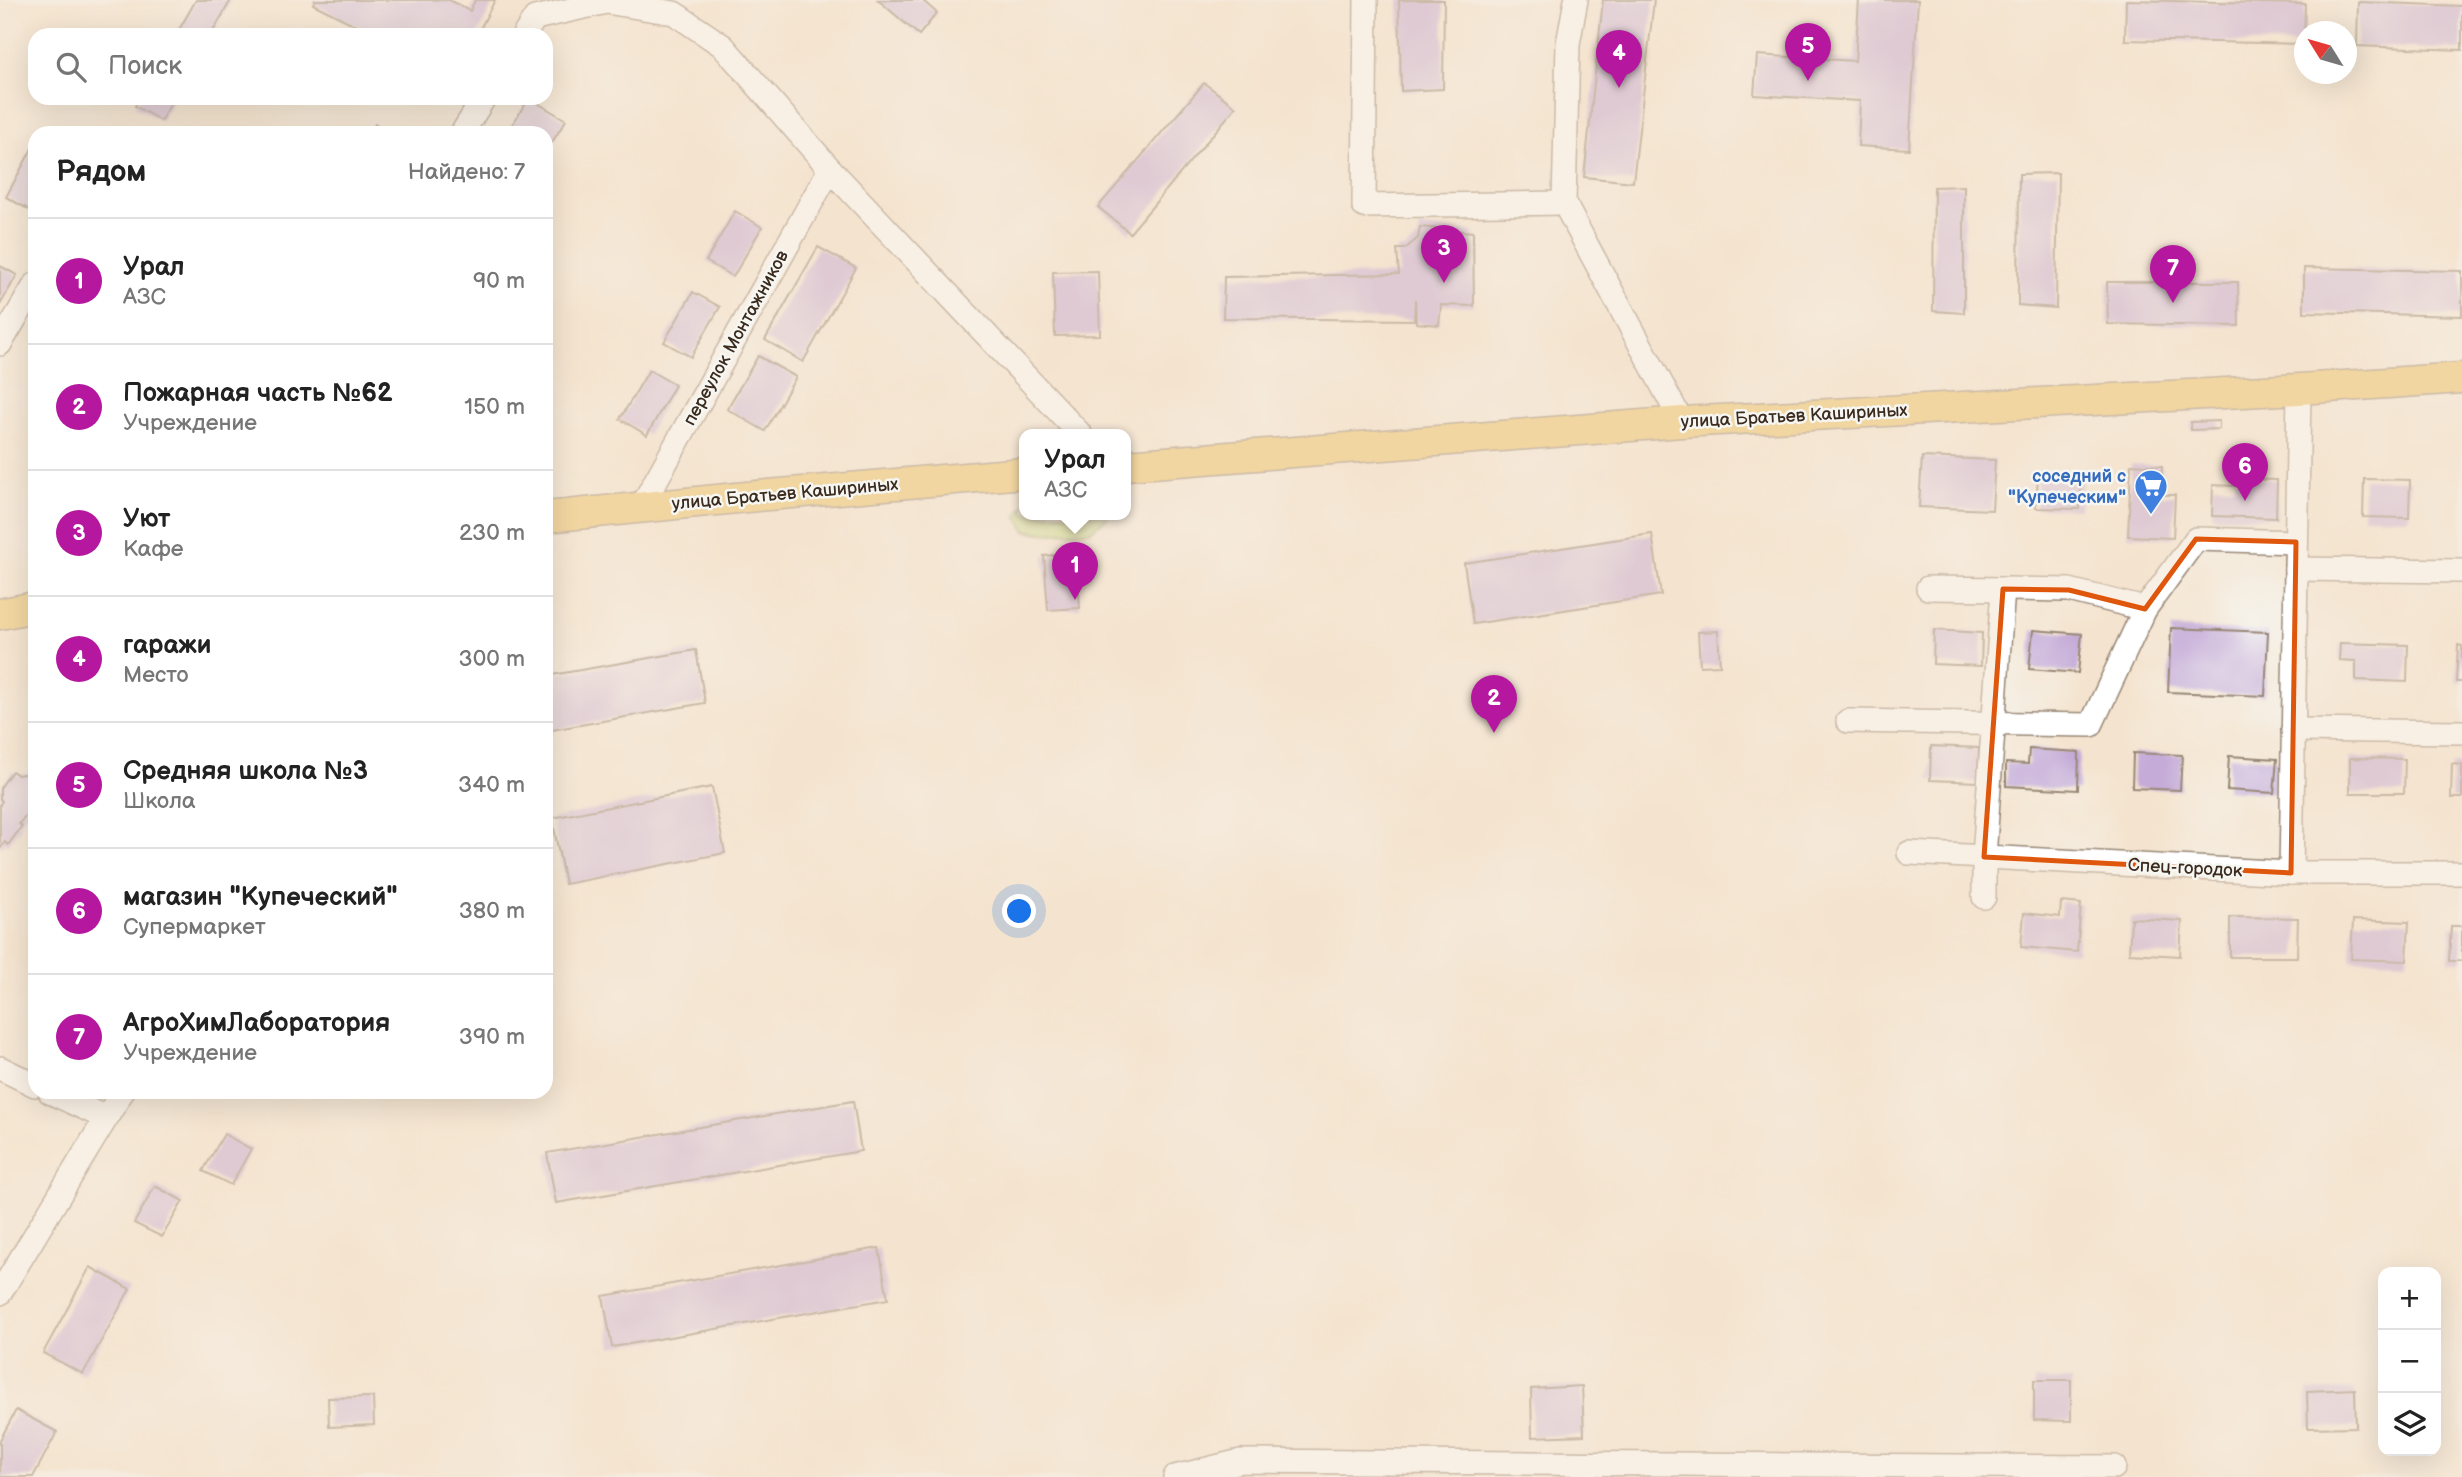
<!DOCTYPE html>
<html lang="ru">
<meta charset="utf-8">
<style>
:root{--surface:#fff;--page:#f6f6f6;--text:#222;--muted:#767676;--line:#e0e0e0;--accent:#b5179e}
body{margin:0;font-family:"Balsamiq Sans",sans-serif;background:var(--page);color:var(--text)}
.controls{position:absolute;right:21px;bottom:21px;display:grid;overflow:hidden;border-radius:14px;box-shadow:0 7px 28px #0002}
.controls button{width:63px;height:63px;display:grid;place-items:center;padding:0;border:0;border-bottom:2px solid var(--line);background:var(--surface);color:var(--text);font:35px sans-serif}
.compass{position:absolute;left:2294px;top:21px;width:63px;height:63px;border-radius:50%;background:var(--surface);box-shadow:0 7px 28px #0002;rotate:307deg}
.you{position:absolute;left:1020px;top:912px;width:24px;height:24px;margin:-18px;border:5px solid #fff;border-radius:50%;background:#1a73e8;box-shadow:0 0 0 10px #1a73e833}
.badge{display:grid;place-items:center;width:46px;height:46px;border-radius:50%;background:var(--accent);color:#fff;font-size:23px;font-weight:700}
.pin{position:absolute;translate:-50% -58px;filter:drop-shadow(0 2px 4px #0008)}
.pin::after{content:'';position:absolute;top:37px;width:24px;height:21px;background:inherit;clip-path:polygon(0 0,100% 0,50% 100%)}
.popup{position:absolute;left:1019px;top:429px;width:112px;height:91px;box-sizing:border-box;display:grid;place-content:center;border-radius:14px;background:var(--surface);filter:drop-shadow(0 2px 5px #0005);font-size:23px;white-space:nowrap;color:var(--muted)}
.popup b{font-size:26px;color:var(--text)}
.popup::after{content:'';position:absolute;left:50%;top:100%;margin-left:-14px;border:14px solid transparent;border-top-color:var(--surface)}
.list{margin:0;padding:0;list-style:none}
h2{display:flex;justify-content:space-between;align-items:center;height:91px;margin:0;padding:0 28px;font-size:30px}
h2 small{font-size:23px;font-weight:400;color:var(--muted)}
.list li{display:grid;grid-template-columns:46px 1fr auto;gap:21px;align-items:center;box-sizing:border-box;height:126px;padding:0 28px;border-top:2px solid var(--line)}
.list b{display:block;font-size:26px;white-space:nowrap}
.list p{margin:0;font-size:23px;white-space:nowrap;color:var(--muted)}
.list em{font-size:23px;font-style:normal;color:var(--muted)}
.icon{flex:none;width:38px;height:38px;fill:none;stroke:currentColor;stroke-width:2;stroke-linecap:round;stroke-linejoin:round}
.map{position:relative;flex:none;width:2462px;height:1477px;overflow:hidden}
.search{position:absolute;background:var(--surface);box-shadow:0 7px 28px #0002;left:28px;top:28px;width:525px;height:77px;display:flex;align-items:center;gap:18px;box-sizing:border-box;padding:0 24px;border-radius:21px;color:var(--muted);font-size:26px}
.panel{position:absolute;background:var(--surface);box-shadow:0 7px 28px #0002;left:28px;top:126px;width:525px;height:973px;border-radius:21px}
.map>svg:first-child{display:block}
.green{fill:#bfd579;stroke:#7d804c;stroke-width:2}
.building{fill:#c5abd8}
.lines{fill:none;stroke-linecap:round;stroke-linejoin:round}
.minor-casing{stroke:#988776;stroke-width:26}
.major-casing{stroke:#988776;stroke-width:33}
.minor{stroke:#fff;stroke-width:23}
.major{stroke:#eec569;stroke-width:30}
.marked{fill:none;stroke:#df570d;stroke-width:5;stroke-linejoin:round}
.labels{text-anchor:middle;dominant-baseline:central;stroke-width:5;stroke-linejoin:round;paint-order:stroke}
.street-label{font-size:18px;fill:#3b2a1e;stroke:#f6f6f2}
.shop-label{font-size:18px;font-weight:bold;fill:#366cbe;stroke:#f6f6f2;text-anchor:end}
</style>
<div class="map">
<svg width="2462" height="1477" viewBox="0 0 2462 1477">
<rect width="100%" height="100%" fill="#f6f6f2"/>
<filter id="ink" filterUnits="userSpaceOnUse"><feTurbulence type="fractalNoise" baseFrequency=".0143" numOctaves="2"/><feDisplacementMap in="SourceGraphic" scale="14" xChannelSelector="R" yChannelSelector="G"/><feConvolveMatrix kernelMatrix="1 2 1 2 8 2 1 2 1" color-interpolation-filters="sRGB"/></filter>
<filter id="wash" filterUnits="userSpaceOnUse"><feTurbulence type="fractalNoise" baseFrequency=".00686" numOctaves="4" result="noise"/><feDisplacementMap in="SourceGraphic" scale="28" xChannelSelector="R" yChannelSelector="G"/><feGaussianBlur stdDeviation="1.57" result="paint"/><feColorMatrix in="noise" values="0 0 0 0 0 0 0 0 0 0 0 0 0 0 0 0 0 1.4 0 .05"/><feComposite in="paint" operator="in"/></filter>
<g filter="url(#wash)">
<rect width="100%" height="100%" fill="#f4e4cf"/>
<path class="green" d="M1024,506V514H1107V518L1090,531L1045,533L1026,531L1017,515Z"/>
<g id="blocks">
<g class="building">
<path d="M196,0H231L211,35H176Z"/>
<path d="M315,0H449L470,11L475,0H495L477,35H375L313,4Z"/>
<path d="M878,0H922L937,13L919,35Z"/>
<path d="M1399,0H1444L1443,89L1401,91Z"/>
<path d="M1603,0H1654L1633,182L1584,177Z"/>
<path d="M1859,0H1918L1909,149L1858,146L1860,101L1754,95L1757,55L1855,61Z"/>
<path d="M2126,0L2305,4L2304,44L2125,40Z"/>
<path d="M2358,2L2462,6V50L2357,46Z"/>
<path d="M1204,83L1236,107L1130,233L1098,207Z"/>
<path d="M140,98H174L161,121L135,106Z"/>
<path d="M529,98L566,120L546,152V133H507Z"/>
<path d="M375,124L391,133H370Z"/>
<path d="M35,143V213L6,197Z"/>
<path d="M2058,173L2056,308L2018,305L2019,174Z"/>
<path d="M1964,186V313L1933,311L1934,187Z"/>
<path d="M735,211L762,227L733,277L706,261Z"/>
<path d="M1420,227L1473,232L1474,306L1441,305L1439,325L1416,323L1415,299L1414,320L1223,318L1224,277L1399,274L1397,249H1405L1418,238Z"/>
<path d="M818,247L856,268L803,362L765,340Z"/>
<path d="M0,266L17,275L0,305Z"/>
<path d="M2304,268L2462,271V316L2304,312Z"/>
<path d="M1098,271L1100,335L1055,336L1053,272Z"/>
<path d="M2107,282H2238L2239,326L2108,324Z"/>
<path d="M693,292L720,307L691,357L664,342Z"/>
<path d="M758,356L796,377L765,431L727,409Z"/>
<path d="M649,370L675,385L647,435L620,419Z"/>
<path d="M2219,421V429L2191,430V422Z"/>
<path d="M1922,457L1995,460L1992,510L1919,507Z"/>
<path d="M2131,464L2162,466L2161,495H2175L2173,538L2128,536Z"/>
<path d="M2038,475L2082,476L2080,509L2036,508Z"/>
<path d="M2236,479L2277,480L2276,518L2212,516L2213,485L2235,486Z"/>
<path d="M2364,479L2410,480L2409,518L2363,517Z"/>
<path d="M1652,534L1661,595L1473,624L1464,563Z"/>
<path d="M1076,553L1080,608L1048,610L1044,556Z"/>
<path d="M2171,628L2268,632L2265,696L2168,692Z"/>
<path d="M1934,630L1982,633L1981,666L1933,664Z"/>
<path d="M2033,630L2082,634L2078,673L2029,669Z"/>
<path d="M1718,631L1720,665L1700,666L1698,632Z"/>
<path d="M2340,643L2408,645L2407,682L2356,680V661L2339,660Z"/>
<path d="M2458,645L2462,646V682H2456Z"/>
<path d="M696,650L705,703L546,731V676Z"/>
<path d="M1931,746L1979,748L1978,782L1930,780Z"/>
<path d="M2029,749L2079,752L2078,790L2006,786V763L2028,764Z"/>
<path d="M2133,753L2182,755L2180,790L2132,788Z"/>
<path d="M2229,756L2277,759L2274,793L2227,790Z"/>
<path d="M2350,758L2405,759L2404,793H2350Z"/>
<path d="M2452,764L2462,765V798H2451Z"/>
<path d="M12,771L18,775L35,772V813L26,815L19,824L22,826L8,845L5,842L0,849V804L2,801L0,799V788Z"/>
<path d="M712,787L725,853L565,884L552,818Z"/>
<path d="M2061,902L2081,904L2077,952L2021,947L2024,913L2060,917Z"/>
<path d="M2230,917L2298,918L2297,957H2230Z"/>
<path d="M2131,918L2182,921L2180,956L2129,953Z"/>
<path d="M2353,920L2409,922L2407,961L2351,959Z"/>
<path d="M2451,926H2462V961H2449Z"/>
<path d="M853,1101L861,1151L556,1203L547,1153Z"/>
<path d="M224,1134L251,1149L231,1185L203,1171Z"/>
<path d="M155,1186L183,1201L162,1237L134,1223Z"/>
<path d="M879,1248L888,1299L612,1347L603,1296Z"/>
<path d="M90,1267L130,1289L83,1374L43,1353Z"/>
<path d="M2034,1380H2071V1421L2034,1420Z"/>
<path d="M1582,1386L1584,1435L1532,1437L1531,1389Z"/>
<path d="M2355,1389L2356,1427L2308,1428L2307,1391Z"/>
<path d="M373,1397L374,1425L329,1427L328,1398Z"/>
<path d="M16,1410L57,1432L33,1477H0V1440Z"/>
</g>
</g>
</g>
<g filter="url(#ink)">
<use href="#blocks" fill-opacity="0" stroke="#988776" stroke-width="2"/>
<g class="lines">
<defs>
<g id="minor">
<path d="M1366,0L1364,206L1564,203"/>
<path d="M1576,0L1568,44L1564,203L1682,422"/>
<path d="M524,35L535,18L606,2L674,13L723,46L830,169L1080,434"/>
<path d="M462,133L484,98"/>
<path d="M0,344L35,285"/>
<path d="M641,507L830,169"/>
<path d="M2296,569L2462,571"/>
<path d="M1928,588L2069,590L2145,609"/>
<path d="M1848,721L2091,725L2145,609L2196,539L2296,542"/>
<path d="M2293,730L2462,732"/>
<path d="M1909,853L2291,873H2462"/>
<path d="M2291,873L2299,389"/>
<path d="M1984,897V857L2003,589"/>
<path d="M0,1068L35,1085"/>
<path d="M50,1092L106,1118"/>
<path d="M0,1293L122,1092"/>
<path d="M1175,1477L1241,1461L2114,1467"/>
</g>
<g id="major">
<path d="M1126,465L1682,422L2299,389L2462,378"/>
<path d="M546,517L757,496L1024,473"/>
<path d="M0,614L35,607"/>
</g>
</defs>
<use href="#minor" class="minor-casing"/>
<use href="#major" class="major-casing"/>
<use href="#minor" class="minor"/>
<use href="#major" class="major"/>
</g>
</g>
<path d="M0 0H2462V1477H0ZM2196,539L2296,542L2291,873L1984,857L2003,589L2069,590L2145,609Z" fill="#f4e4cf" fill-opacity=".55" fill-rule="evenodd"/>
<path class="marked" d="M2196,539L2296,542L2291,873L1984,857L2003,589L2069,590L2145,609Z"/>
<defs>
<symbol id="supermarket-pin" viewBox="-11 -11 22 30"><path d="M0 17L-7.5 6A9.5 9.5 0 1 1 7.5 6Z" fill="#3f7fe0" stroke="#f6f6f2"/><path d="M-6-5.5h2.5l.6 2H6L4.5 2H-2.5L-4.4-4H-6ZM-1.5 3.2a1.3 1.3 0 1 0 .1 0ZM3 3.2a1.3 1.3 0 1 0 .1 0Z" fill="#fff"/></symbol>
</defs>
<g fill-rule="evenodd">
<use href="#supermarket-pin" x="2132" y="467" width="38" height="52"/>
</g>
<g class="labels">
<g class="street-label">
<text transform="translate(736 338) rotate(-61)">переулок Монтажников</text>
<text transform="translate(1794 416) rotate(-3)">улица Братьев Кашириных</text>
<text transform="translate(785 494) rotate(-5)">улица Братьев Кашириных</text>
<text transform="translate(2185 868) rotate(3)">Спец-городок</text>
</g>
<g class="shop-label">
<text x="2126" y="476">соседний с<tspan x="2126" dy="21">"Купеческим"</tspan></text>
</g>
</g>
</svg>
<div class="controls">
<button>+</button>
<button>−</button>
<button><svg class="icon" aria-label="layers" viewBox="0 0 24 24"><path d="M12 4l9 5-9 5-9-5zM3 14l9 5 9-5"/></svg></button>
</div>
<svg class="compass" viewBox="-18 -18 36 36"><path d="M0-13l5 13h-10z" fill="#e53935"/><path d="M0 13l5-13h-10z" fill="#767676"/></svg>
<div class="you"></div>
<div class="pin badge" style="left:1075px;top:600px">1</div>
<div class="popup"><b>Урал</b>АЗС</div>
<div class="pin badge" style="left:1494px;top:733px">2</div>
<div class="pin badge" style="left:1444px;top:283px">3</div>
<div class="pin badge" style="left:1619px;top:88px">4</div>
<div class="pin badge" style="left:1808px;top:81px">5</div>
<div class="pin badge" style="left:2245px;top:501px">6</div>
<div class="pin badge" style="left:2173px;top:303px">7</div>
<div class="search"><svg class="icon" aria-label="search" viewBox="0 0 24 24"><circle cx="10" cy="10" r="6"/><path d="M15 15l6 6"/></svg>Поиск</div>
<section class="panel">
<h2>Рядом<small>Найдено: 7</small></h2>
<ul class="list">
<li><span class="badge">1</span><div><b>Урал</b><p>АЗС</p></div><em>90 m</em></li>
<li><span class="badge">2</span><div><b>Пожарная часть №62</b><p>Учреждение</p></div><em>150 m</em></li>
<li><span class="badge">3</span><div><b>Уют</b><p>Кафе</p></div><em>230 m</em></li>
<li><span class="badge">4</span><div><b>гаражи</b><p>Место</p></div><em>300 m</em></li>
<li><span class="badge">5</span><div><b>Средняя школа №3</b><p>Школа</p></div><em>340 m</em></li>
<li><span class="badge">6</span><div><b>магазин &quot;Купеческий&quot;</b><p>Супермаркет</p></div><em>380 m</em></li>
<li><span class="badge">7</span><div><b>АгроХимЛаборатория</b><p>Учреждение</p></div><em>390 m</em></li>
</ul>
</section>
</div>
